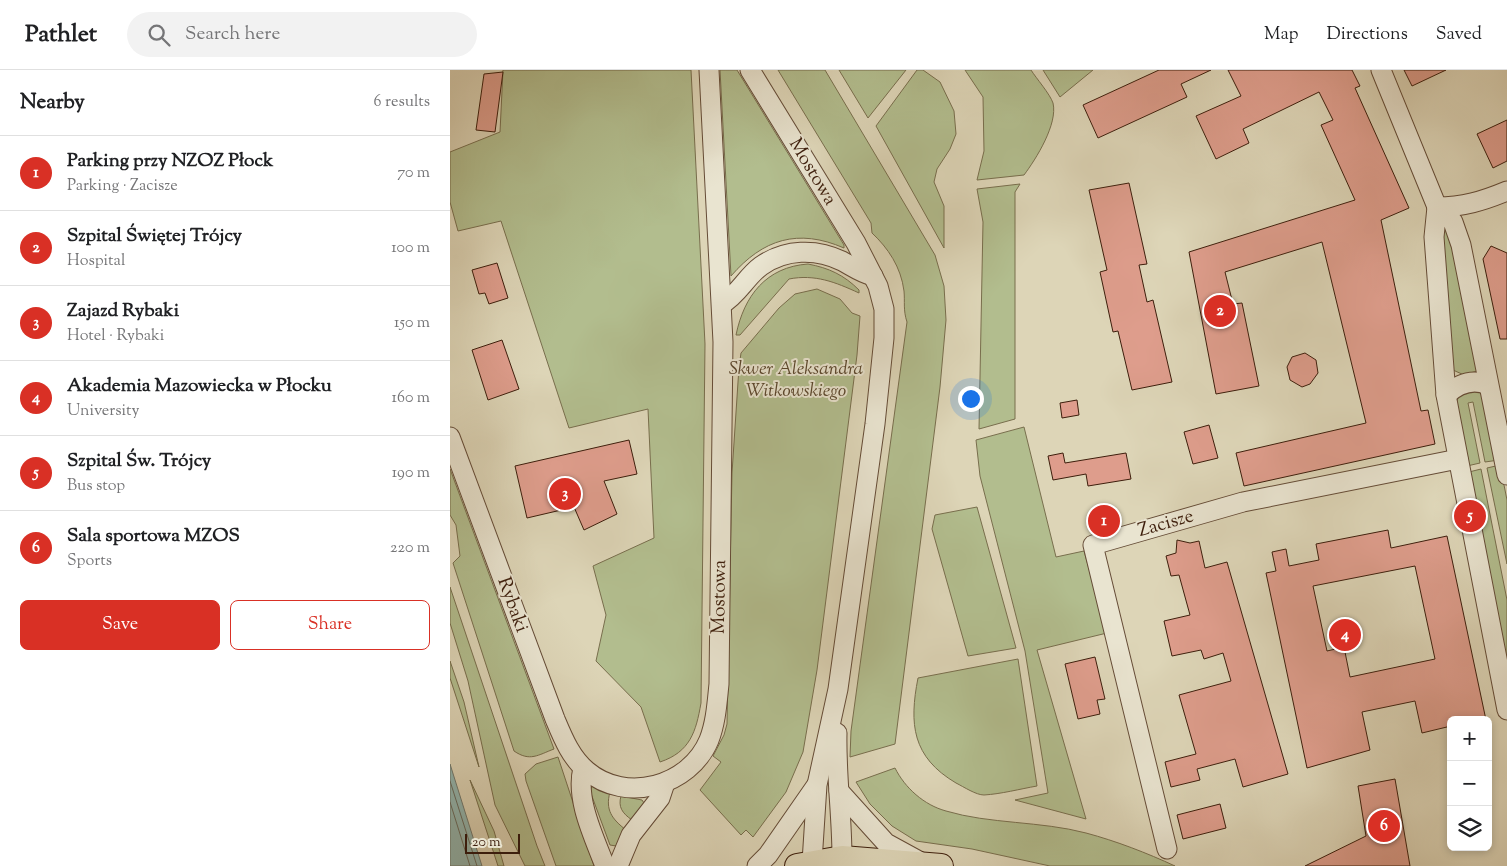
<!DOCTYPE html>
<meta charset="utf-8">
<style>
:root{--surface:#fff;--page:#f2f2f2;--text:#202124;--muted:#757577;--line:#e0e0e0;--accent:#d93025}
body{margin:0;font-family:"Sorts Mill Goudy",serif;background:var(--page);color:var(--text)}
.controls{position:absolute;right:15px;bottom:15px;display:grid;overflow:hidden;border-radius:8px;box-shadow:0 2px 8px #0003}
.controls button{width:45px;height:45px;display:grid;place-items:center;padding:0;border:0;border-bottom:1px solid var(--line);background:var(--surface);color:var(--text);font:25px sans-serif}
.scale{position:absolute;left:15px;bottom:12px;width:55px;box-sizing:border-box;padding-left:5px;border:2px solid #3d1e0c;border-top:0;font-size:14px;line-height:18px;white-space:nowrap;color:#3d1e0c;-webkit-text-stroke:4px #e9e4d0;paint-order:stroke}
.you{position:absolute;left:520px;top:328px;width:18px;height:18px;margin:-12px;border:4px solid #fff;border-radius:50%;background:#1a73e8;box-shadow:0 0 0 8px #1a73e833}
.badge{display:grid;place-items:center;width:32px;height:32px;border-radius:50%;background:var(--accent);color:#fff;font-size:16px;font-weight:700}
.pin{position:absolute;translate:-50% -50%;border:2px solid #fff;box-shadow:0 1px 5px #0006}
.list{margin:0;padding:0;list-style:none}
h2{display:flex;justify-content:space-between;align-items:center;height:65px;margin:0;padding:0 20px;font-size:21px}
h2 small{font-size:16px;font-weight:400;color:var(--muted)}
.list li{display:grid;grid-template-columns:32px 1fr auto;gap:15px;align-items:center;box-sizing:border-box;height:75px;padding:0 20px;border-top:1px solid var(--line)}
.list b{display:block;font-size:19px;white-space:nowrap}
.list p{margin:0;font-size:16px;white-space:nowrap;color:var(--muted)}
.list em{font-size:16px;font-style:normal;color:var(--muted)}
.actions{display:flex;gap:10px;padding:15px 20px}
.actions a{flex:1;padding:11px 0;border:1px solid var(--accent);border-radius:8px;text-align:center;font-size:18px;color:var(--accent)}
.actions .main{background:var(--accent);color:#fff}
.icon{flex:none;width:28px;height:28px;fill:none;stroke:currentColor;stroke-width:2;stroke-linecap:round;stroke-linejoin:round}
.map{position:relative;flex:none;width:1057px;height:796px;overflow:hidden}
header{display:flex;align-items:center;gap:30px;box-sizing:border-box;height:70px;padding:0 25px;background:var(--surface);border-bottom:1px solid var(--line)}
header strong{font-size:24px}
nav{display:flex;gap:28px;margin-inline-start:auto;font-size:18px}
.search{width:350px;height:45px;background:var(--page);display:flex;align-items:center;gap:12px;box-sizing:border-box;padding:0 18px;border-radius:28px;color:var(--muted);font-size:19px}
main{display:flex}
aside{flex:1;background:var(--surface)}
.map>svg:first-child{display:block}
.green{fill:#b2bd8e;stroke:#786e4d}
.water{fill:#93b8b2;stroke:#717a70}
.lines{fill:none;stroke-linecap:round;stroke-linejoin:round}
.shore{stroke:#686b5f;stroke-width:1}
.building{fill:#de9d8c;stroke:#3d1e0c;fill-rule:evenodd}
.minor-casing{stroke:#654c37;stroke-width:21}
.major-casing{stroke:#3d1e0c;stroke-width:26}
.minor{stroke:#e9e4d0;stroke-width:19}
.major{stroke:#ddd5b7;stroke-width:24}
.labels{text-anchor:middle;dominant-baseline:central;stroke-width:4;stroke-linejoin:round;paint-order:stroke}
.street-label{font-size:19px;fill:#3d1e0c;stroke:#e9e4d0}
.park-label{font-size:19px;font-style:italic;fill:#5a462c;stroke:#e9e4d0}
</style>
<header>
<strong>Pathlet</strong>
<div class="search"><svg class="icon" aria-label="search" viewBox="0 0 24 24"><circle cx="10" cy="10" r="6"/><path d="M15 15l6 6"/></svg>Search here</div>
<nav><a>Map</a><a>Directions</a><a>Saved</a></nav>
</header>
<main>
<aside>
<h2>Nearby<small>6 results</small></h2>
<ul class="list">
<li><span class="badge">1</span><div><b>Parking przy NZOZ Płock</b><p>Parking · Zacisze</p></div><em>70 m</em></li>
<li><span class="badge">2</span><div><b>Szpital Świętej Trójcy</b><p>Hospital</p></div><em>100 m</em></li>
<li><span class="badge">3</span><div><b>Zajazd Rybaki</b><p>Hotel · Rybaki</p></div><em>150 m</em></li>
<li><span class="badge">4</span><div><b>Akademia Mazowiecka w Płocku</b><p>University</p></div><em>160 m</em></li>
<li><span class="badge">5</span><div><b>Szpital Św. Trójcy</b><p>Bus stop</p></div><em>190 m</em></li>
<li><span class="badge">6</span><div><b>Sala sportowa MZOS</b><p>Sports</p></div><em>220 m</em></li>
</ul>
<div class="actions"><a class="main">Save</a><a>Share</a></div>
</aside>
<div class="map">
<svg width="1057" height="796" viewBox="0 0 1057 796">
<rect width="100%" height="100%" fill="#ddd5b7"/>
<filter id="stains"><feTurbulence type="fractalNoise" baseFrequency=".004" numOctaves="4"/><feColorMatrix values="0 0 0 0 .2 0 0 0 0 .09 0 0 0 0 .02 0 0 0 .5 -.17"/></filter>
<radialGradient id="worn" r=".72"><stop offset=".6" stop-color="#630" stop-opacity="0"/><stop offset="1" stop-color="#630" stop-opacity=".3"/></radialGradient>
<g class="green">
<path d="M53,0H241L255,274L251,633C246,662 240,682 210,692L191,637L146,591L156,545L143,496L204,468L198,339L119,358L51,151L8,161L0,132V82L50,62Z"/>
<path d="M270,0H287L394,175V178C348,158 313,169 281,206Z"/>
<path d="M328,0H375L485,185L494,216L496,250L490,317L445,674L400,687L401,661L457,252C453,240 455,232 454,221C451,197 438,178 422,163L421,153Z"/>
<path d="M389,0H456L418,48Z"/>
<path d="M467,0H473L490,12L504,41L506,64L500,79L487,99L484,112L494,136V178L426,56Z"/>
<path d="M515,0H581C586,8 600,24 603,33C608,54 586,89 574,105L527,110L534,81L533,27Z"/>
<path d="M593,0H643L610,27Z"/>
<path d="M570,114L565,122V349L529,359L533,152L527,119Z"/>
<path d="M996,158L999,159L1027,301L1014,305L1003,300L992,167L993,159Z"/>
<path d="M358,194C379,198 394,205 409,220V223C385,212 365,204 339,209L290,265H286C294,226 316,197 358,194Z"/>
<path d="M367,219L390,229L402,243L410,246L407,285L367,600L353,682L336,722L303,767L296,760L291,765L250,720L271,692L263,686L274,665L277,654L282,403L289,297L291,283L329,238L345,224Z"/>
<path d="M1025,320L1031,323L1049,390L1035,392L1023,332L1018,333L1030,393L1017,396L1006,334L1009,324Z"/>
<path d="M574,357L606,487L634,481L657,563L587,580L636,749L565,730L598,723L575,581L530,406L526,370Z"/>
<path d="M1050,395L1057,430V494L1037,398Z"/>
<path d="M0,399L104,679C88,685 80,692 64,681L3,493L10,486L6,455L0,445Z"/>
<path d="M1031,399L1057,530V594L1019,402Z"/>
<path d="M527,437L566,578L518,586L482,459L485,445Z"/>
<path d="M0,517L87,776L95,796H75L45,735L18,611L0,553Z"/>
<path d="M568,589L587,716C570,719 551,724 534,725C526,725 514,717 506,713C462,687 459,654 468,608Z"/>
<path d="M0,591L14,632L29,697L0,608Z"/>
<path d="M108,687L144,796H106L76,711L75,704L86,694Z"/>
<path d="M445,698C455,718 474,735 496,741C539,754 591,751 636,763C666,771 697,783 725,796H600L522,779L466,771L442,756L420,734L406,712Z"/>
<path d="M20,710L44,761L54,796H48Z"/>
<path d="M142,716L160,722C155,740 162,749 176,760L166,776L160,775L140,721Z"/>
<path d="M171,726L192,730L194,733L182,750C172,743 168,737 171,726Z"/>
</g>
<path class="water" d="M0,694L32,796H0Z"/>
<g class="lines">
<g class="shore">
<path d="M0,711L27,796"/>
<path d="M0,732L20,796"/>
</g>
</g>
<g class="building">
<path d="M709,0H761L731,14L737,27L648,68L633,35Z"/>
<path d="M778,0H902L910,16L905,18L959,138L931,150L971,341L978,340L985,374L794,416L786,383L916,353L872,172L775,202L783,234L792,233L809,316L766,324L739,182L905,130L871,55L883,50L869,22L793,59L799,73L766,89L746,46L791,26Z"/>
<path d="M954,0H996L962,16Z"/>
<path d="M53,2L45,62L26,60L34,4Z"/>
<path d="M1057,50V91L1043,98L1027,64Z"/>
<path d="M679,113L697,194L689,195L697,232L703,230L722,312L682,320L668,261L663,262L650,202L657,200L639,120Z"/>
<path d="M1041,176L1057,183V269H1050L1033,189Z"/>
<path d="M47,193L58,228L39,234L35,223L29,224L22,200Z"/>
<path d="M52,270L69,319L38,330L22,280Z"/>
<path d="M855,283L866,290L868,303L860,314L852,317L840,310L837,297L842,287Z"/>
<path d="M627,330L629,345L612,348L610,333Z"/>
<path d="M759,355L768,388L743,394L734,362Z"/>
<path d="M179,370L187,404L154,411L167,444L134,460L124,437L77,448L65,396Z"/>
<path d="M613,383L615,393L676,383L681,409L638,416L636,404L603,410L598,386Z"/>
<path d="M938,460L941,478L997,466L1036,650H1001V656L972,663L965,631L912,642L920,680L857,698L816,503L826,501L822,482L836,479L839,496L869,490L866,474ZM965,496L985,589L900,607L894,577L877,581L863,516Z"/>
<path d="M727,470L740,473L749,471L755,498L777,492L838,704L793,717L785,689L747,699L750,710L721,717L715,692L746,684L729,625L781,611L773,583L754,589L751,580L722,586L714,551L740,545L729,505L721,506L716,486L726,483Z"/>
<path d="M645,587L655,629L647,630L650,644L628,649L615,594Z"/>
<path d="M945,709L960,796H855L916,766L908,716Z"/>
<path d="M770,734L776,758L733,769L727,745Z"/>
</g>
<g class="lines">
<defs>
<g id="minor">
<path d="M300,0L406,173L428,216L434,239V268L425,354L388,619L367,715L362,792"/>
<path d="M931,0L987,137L1003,152L1011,175L1057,405"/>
<path d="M987,137L984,167L996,325L1057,640"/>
<path d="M987,137C1013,137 1033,131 1057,121"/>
<path d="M272,234C288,225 296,207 311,196C335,179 366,178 392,191C403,197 411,203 423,206"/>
<path d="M996,325C1008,314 1022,308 1038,315"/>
<path d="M0,367L105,649C113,668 121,688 137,701C176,734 240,716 259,670C266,652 267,633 269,614L273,272L259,0"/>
<path d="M387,663C386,705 392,746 392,788"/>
<path d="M133,698C125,729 144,767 155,796"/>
<path d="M389,721L436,773L469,791"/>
<path d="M717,779L643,475L793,432L1008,389"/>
<path d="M168,796L181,765L210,728L215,713"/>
<path d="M307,796L318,785L366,716"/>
</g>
<path id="major" d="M347,796L392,788L491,796"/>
</defs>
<use href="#minor" class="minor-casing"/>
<use href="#major" class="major-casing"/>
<use href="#minor" class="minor"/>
<use href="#major" class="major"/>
</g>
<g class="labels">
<g class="street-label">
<text transform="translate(362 102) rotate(59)">Mostowa</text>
<text transform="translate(716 454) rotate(-16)">Zacisze</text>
<text transform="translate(270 527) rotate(-89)">Mostowa</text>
<text transform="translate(62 535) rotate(70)">Rybaki</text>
</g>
<g class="park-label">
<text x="346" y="299">Skwer Aleksandra<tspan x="346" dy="22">Witkowskiego</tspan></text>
</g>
</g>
<rect width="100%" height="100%" filter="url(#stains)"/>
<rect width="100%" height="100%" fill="url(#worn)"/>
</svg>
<div class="controls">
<button>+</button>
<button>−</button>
<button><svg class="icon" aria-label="layers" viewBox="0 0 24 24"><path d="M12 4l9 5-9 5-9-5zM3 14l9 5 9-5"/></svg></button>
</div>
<div class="scale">20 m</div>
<div class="you"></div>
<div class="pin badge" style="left:654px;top:451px">1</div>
<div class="pin badge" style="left:770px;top:241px">2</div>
<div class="pin badge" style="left:115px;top:424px">3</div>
<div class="pin badge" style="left:895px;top:565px">4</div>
<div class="pin badge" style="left:1020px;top:446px">5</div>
<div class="pin badge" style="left:934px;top:756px">6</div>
</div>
</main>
